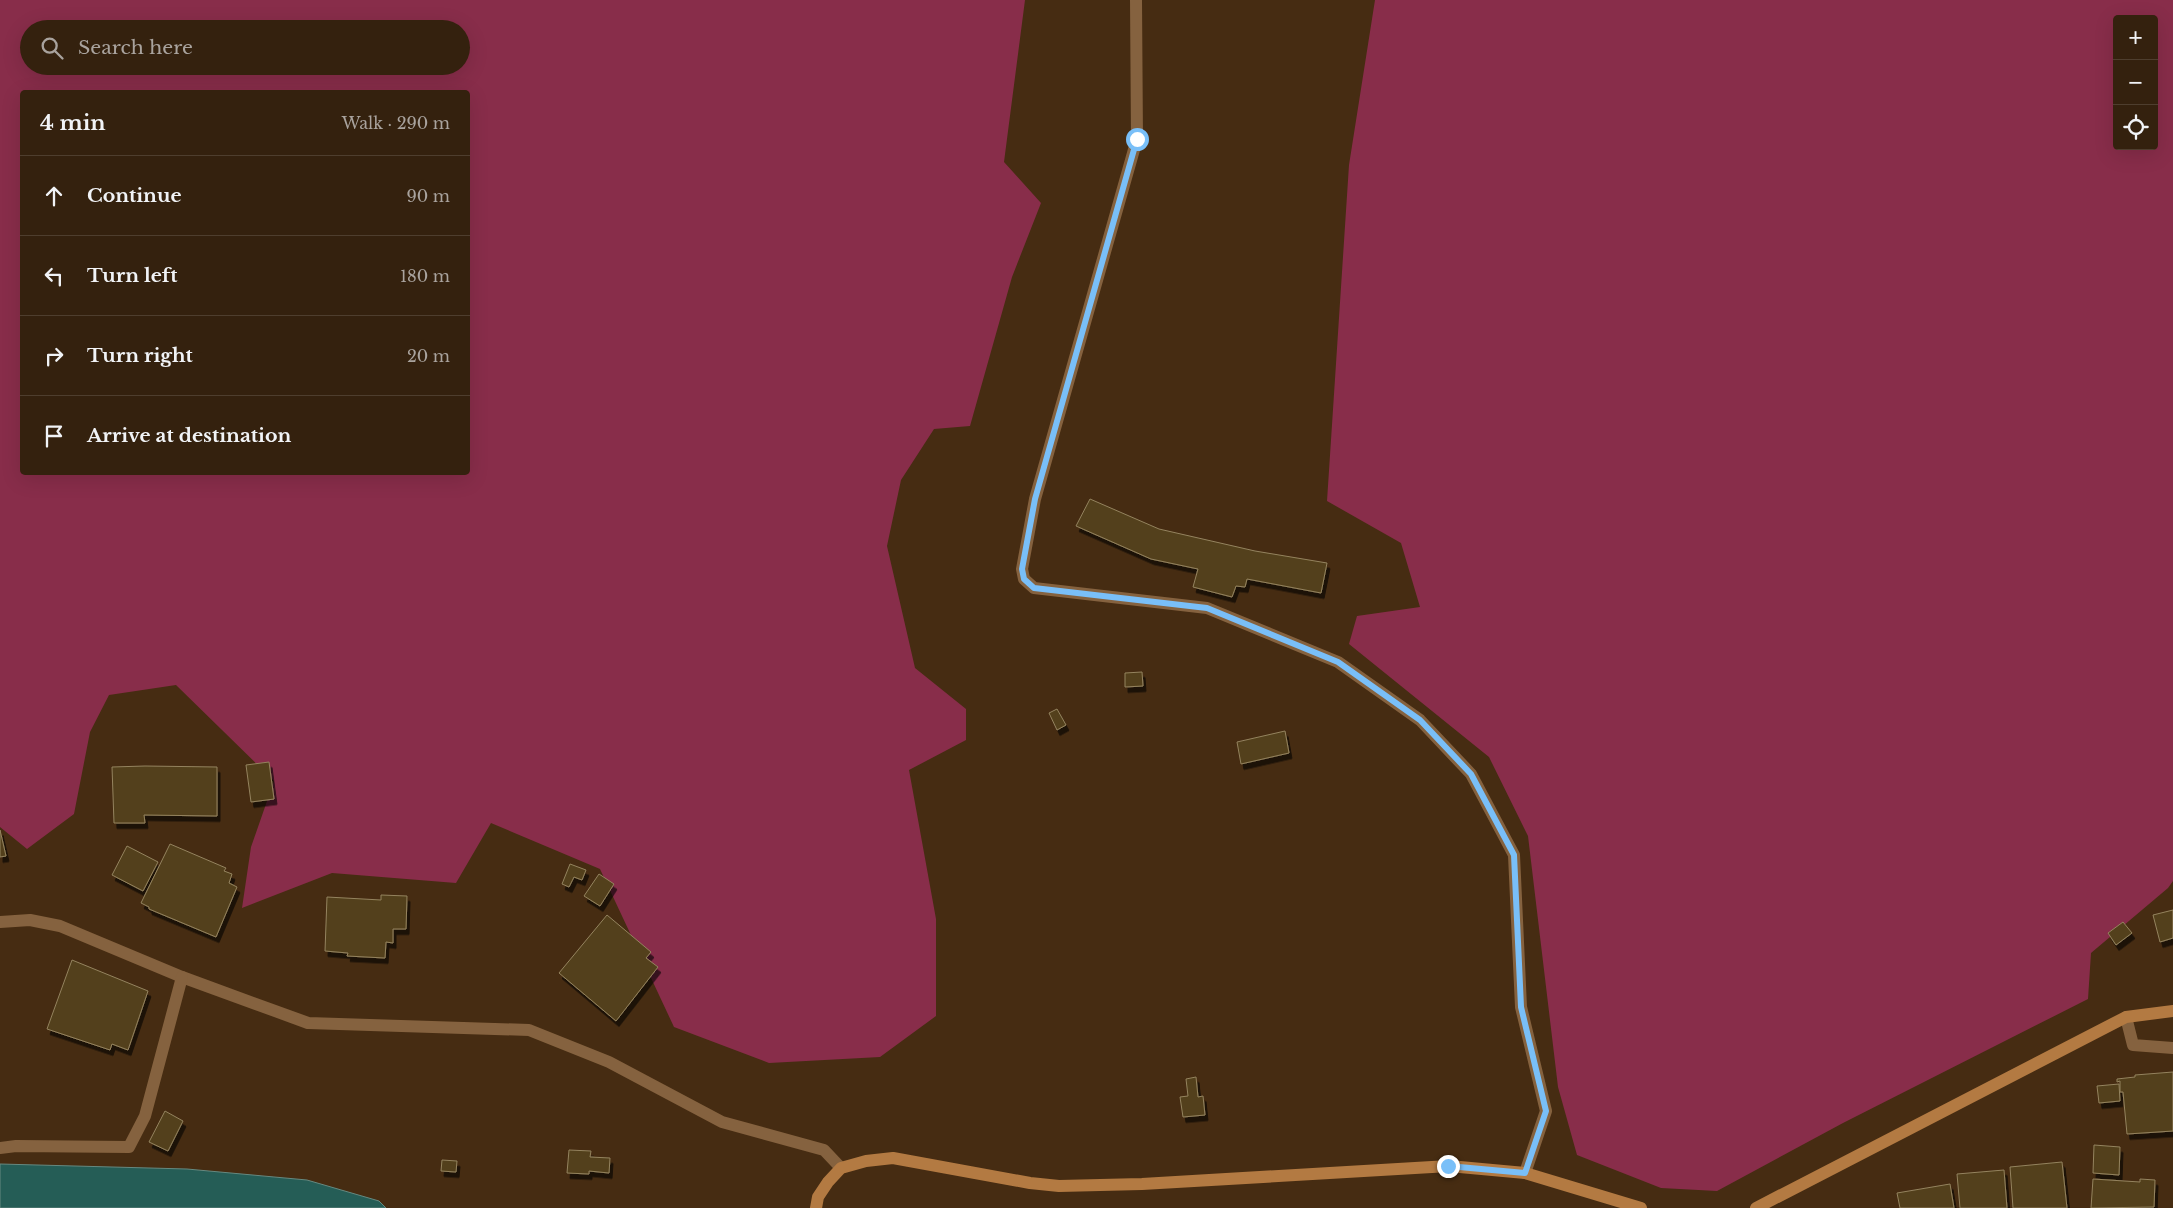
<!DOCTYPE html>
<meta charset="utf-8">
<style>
:root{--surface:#34210e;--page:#3f2e1c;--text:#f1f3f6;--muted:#a9a39e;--line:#4e3e2e}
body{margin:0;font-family:"Libre Baskerville",serif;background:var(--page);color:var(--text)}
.controls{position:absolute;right:15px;top:15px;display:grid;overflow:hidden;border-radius:5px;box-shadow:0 5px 20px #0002}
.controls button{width:45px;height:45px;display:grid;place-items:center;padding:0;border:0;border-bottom:1px solid var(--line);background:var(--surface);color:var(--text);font:25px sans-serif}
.stop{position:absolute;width:15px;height:15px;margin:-11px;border:4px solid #79bff8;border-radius:50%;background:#fff}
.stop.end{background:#79bff8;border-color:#fff;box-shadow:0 1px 5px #0008}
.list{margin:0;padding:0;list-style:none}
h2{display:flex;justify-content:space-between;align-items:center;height:65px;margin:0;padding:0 20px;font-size:21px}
h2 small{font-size:16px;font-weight:400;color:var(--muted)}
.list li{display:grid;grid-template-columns:32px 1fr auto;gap:15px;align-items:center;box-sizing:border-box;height:80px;padding:0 20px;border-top:1px solid var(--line)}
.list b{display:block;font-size:19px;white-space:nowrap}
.list em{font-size:16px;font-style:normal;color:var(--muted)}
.icon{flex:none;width:28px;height:28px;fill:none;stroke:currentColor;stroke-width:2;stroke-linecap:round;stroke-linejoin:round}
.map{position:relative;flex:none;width:2173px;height:1208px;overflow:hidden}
.search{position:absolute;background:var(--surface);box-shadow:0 5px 20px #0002;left:20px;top:20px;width:450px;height:55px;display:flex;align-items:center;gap:12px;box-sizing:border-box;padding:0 18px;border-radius:28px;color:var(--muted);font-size:19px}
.panel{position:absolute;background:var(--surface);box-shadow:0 5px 20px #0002;left:20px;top:90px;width:450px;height:385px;border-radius:5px}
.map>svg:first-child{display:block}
.green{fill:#882d4a;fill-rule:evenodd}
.water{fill:#255d56;stroke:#668980}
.building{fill:#53411b;stroke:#94835f;filter:url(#shadow)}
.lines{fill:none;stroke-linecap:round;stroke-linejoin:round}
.street{stroke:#85623f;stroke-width:12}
.secondary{stroke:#b37a42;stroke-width:12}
.route{stroke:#79bff8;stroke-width:6}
</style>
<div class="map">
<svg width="2173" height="1208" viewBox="0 0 2173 1208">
<defs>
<filter id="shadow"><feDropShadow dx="3" dy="5.5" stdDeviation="0" flood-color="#0009"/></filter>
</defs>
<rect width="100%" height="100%" fill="#462c12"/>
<g class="green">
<path d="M0,0H1025L1004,162L1041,203L1012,277L970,426L934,429L901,480L887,546L915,668L966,709V740L909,770L936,919V1016L880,1057L769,1063L674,1027L600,869L491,823L456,883L332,873L242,908L251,847L274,781L176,685L109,695L90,732L74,814L27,849L0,827ZM29,29H461V66H29ZM22,92H468V472H22Z"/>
<path d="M1375,0H2173V881L2168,888L2091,953L2088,999L1843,1123L1717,1191L1661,1188L1577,1155L1558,1087L1528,836L1489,757L1349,644L1357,616L1420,607L1401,543L1327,501L1349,165ZM2117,19H2154V146H2117Z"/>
</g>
<path class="water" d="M0,1164L187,1169L307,1180L379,1201L386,1208H0Z"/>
<g class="building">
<path d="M1090,499L1159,529L1255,551L1327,563L1321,593L1247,579L1245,587L1236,586L1232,597L1193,587L1198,569L1151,559L1076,526Z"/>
<path d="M1142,672L1143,686L1125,687V673Z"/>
<path d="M1057,709L1066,725L1057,730L1049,713Z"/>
<path d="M1285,731L1289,753L1241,764L1237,742Z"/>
<path d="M269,762L274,799L251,802L246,765Z"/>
<path d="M145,766L217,767V816L144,815L145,823H114L112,767Z"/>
<path d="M0,830L6,856L0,857Z"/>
<path d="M170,844L226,868L224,871L232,874L229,883L237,887L216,937L149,909V907L141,903Z"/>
<path d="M127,846L158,862L143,891L112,875Z"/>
<path d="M570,864L586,870L582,880L574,877L569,887L562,884Z"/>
<path d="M599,874L614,884L600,906L584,896Z"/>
<path d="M381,895L407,896L406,929H393V943L386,942L385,958L347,956L348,953L325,951L327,897L381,900Z"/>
<path d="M2173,910V938L2160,942L2153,915Z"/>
<path d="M607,915L651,952L646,958L658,967L616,1021L559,973Z"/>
<path d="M2123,922L2132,933L2116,945L2108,933Z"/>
<path d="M72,960L148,991L128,1050L112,1044L110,1050L47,1029Z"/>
<path d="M2173,1072V1131L2127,1134L2123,1092H2120V1081L2117,1082V1079L2135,1077V1075Z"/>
<path d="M1196,1077L1198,1097L1203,1096L1205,1115L1183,1117L1180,1097L1188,1096L1186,1079Z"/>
<path d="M2119,1084L2120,1101L2099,1103L2097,1086Z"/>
<path d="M165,1111L183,1121L168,1151L149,1142Z"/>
<path d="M2094,1145L2120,1147L2119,1175L2093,1173Z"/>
<path d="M569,1150L591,1151L590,1157L610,1158L609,1173L589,1171V1174L567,1173Z"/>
<path d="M442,1160L457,1161L456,1172L441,1171Z"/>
<path d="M2062,1162L2067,1208H2013L2010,1167Z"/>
<path d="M2004,1170L2007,1208H1960L1957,1174Z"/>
<path d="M2093,1179L2140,1182V1179L2155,1180L2154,1207L2091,1208Z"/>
<path d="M1950,1184L1954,1208H1900L1897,1193Z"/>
</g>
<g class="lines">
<g class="street">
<path d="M1136,0L1137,139L1035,499L1022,569L1024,579L1034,588L1207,608L1338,662L1420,720L1471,774L1514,855L1521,1007L1546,1111L1525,1173"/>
<path d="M0,922L30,920L60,926L182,977L308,1023L529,1030L609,1062L722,1122L824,1150L841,1168"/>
<path d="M2126,1017L2133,1045L2173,1048"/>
<path d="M0,1148L16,1146L129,1147L145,1116L182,977"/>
</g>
<g class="secondary">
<path d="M816,1208L818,1197L828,1182L841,1168L866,1161L893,1158L1030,1183L1059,1186L1142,1184L1449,1166L1525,1173L1641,1208"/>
<path d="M1756,1208L2126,1017L2173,1011"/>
</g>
</g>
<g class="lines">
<path class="route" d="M1137,139L1035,499L1022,569L1024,579L1034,588L1207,608L1338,662L1420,720L1471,774L1514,855L1521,1007L1546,1111L1525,1173L1448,1166"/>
</g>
</svg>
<div class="controls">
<button>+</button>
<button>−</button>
<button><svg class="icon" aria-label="locate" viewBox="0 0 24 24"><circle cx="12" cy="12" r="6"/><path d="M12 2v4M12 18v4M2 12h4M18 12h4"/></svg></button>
</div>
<div class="stop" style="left:1137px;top:139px"></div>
<div class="stop end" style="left:1448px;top:1166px"></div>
<div class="search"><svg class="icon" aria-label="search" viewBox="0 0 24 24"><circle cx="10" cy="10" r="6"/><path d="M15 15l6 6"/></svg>Search here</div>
<section class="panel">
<h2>4 min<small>Walk · 290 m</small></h2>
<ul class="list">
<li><svg class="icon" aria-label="ahead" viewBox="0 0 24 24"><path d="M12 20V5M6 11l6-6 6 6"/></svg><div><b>Continue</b></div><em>90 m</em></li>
<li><svg class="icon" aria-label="left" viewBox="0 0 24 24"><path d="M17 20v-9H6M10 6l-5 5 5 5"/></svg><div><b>Turn left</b></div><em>180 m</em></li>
<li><svg class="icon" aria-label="right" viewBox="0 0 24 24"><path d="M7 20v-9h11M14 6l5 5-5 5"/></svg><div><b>Turn right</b></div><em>20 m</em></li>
<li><svg class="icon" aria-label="arrive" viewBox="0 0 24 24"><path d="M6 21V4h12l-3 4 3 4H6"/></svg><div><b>Arrive at destination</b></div></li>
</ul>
</section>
</div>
